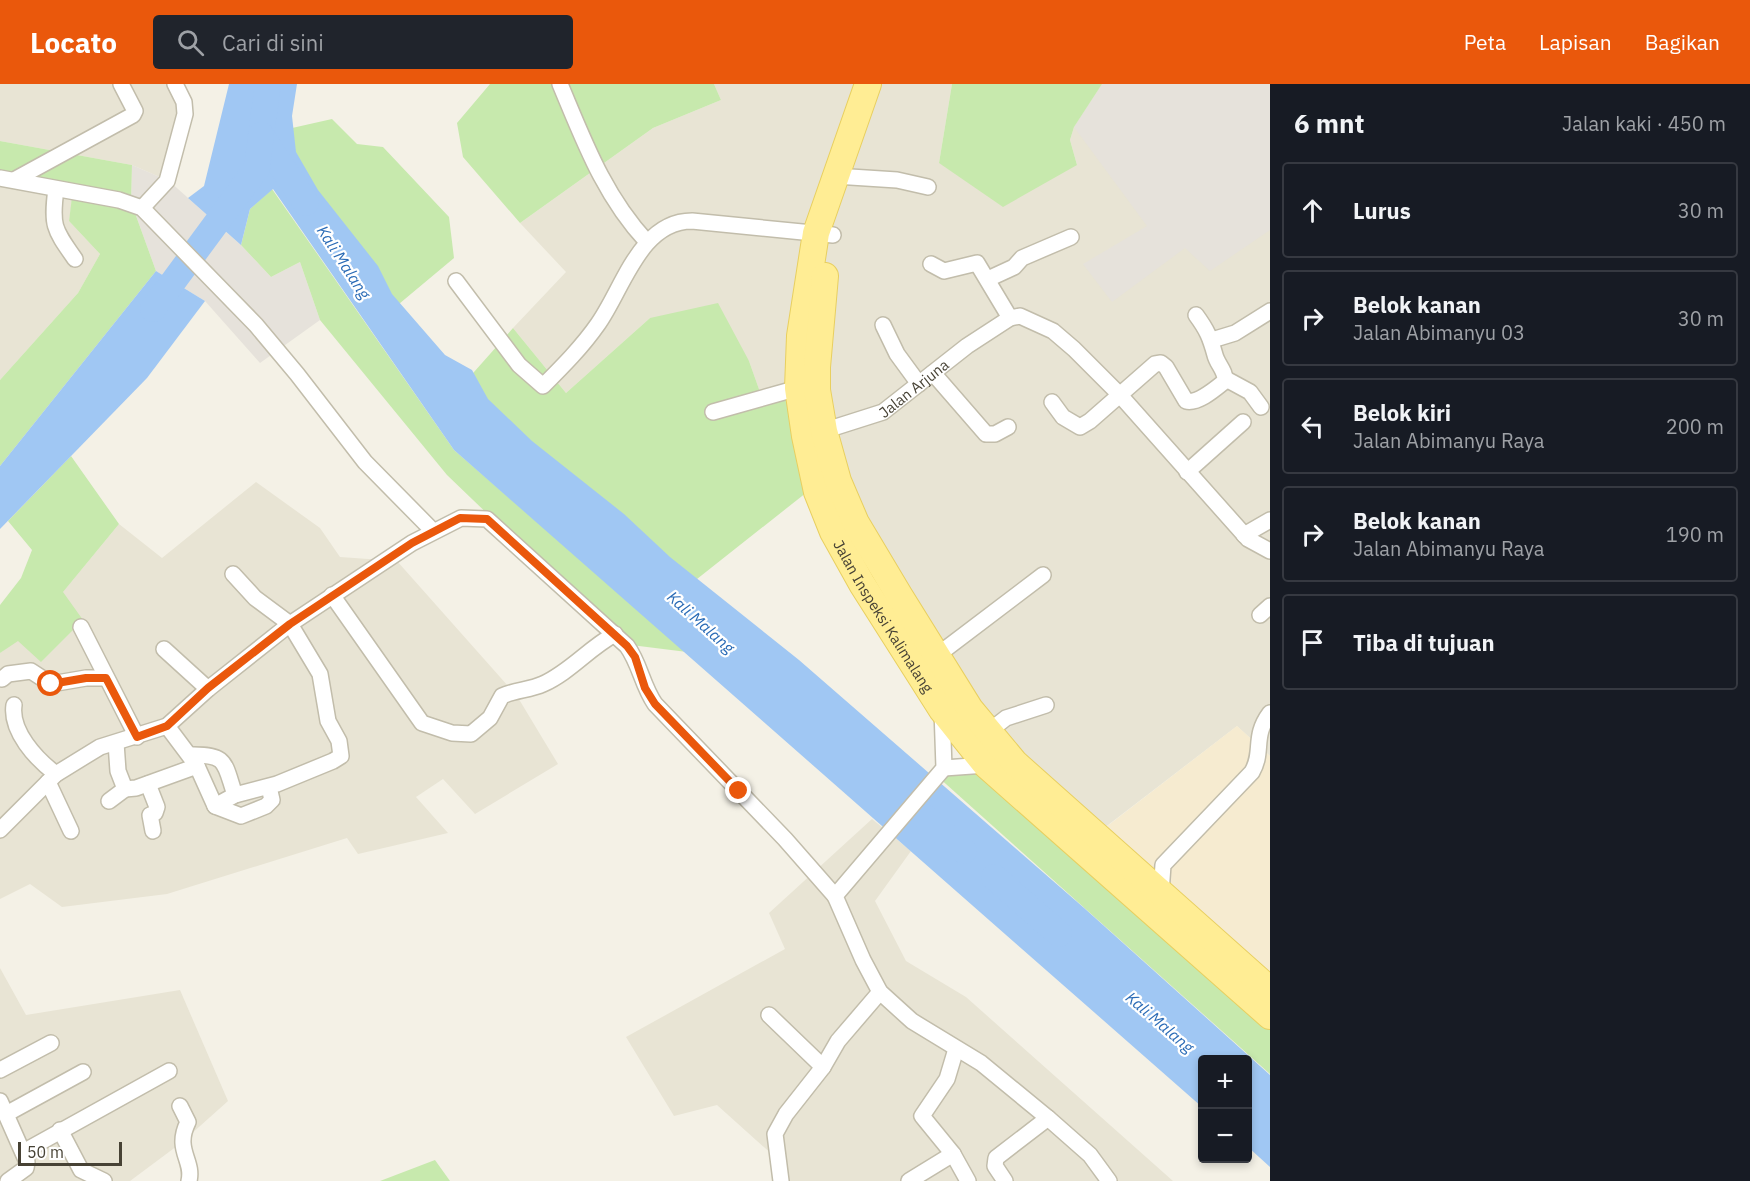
<!DOCTYPE html>
<html lang="id">
<meta charset="utf-8">
<style>
:root{--surface:#171b24;--page:#20242c;--text:#f1f3f6;--muted:#9ea1a6;--line:#363941;--accent:#ea580c}
body{margin:0;font-family:"IBM Plex Sans",sans-serif;background:var(--page);color:var(--text)}
.controls{position:absolute;right:18px;bottom:18px;display:grid;overflow:hidden;border-radius:6px;box-shadow:0 3px 9px #0003}
.controls button{width:54px;height:54px;display:grid;place-items:center;padding:0;border:0;border-bottom:2px solid var(--line);background:var(--surface);color:var(--text);font:30px sans-serif}
.scale{position:absolute;left:18px;bottom:15px;width:104px;box-sizing:border-box;padding-left:6px;border:3px solid #474235;border-top:0;font-size:16px;line-height:21px;white-space:nowrap;color:#474235;-webkit-text-stroke:4px #fff;paint-order:stroke}
.stop{position:absolute;width:18px;height:18px;margin:-14px;border:4px solid #ea580c;border-radius:50%;background:#fff}
.stop.end{background:#ea580c;border-color:#fff;box-shadow:0 2px 6px #0008}
.list{margin:0;padding:0;list-style:none}
h2{display:flex;justify-content:space-between;align-items:center;height:78px;margin:0;padding:0 24px;font-size:26px}
h2 small{font-size:20px;font-weight:400;color:var(--muted)}
.list li{display:grid;grid-template-columns:39px 1fr auto;gap:18px;align-items:center;box-sizing:border-box;height:96px;margin:0 12px 12px;padding:0 12px;border:2px solid var(--line);border-radius:6px}
.list b{display:block;font-size:22px;white-space:nowrap}
.list p{margin:0;font-size:20px;white-space:nowrap;color:var(--muted)}
.list em{font-size:20px;font-style:normal;color:var(--muted)}
.icon{flex:none;width:33px;height:33px;fill:none;stroke:currentColor;stroke-width:2;stroke-linecap:round;stroke-linejoin:round}
.map{position:relative;flex:none;width:1270px;height:1097px;overflow:hidden}
header{display:flex;align-items:center;gap:36px;box-sizing:border-box;height:84px;padding:0 30px;background:var(--accent);color:#fff}
header strong{font-size:28px}
nav{display:flex;gap:33px;margin-inline-start:auto;font-size:21px}
.search{width:420px;height:54px;background:var(--page);display:flex;align-items:center;gap:15px;box-sizing:border-box;padding:0 21px;border-radius:6px;color:var(--muted);font-size:22px}
main{display:flex}
aside{flex:1;background:var(--surface)}
.map>svg:first-child{display:block}
.residential{fill:#e8e4d4}
.commercial{fill:#f6ebd0}
.industrial{fill:#e6e2db}
.green{fill:#c7e9ad}
.water{fill:#a0c7f3}
.lines{fill:none;stroke-linecap:round;stroke-linejoin:round}
.river{stroke:#a0c7f3;stroke-width:26}
.street-casing{stroke:#c2bdab;stroke-width:18}
.primary-casing{stroke:#e8cf60;stroke-width:28}
.street{stroke:#fff;stroke-width:15}
.primary{stroke:#ffed94;stroke-width:26}
.route{stroke:#ea580c;stroke-width:8}
.labels{text-anchor:middle;dominant-baseline:central;stroke-width:4.5;stroke-linejoin:round;paint-order:stroke}
.street-label{font-size:15px;fill:#474235;stroke:#fff}
.water-label{font-size:16px;font-style:italic;fill:#2a6bb6;stroke:#fff}
</style>
<header>
<strong>Locato</strong>
<div class="search"><svg class="icon" aria-label="search" viewBox="0 0 24 24"><circle cx="10" cy="10" r="6"/><path d="M15 15l6 6"/></svg>Cari di sini</div>
<nav><a>Peta</a><a>Lapisan</a><a>Bagikan</a></nav>
</header>
<main>
<div class="map">
<svg width="1270" height="1097" viewBox="0 0 1270 1097">
<rect width="100%" height="100%" fill="#f4f1e6"/>
<g class="residential">
<path d="M0,0H179L191,25L169,97L132,81L0,57Z"/>
<path d="M714,0H952L939,79L1077,81L1070,56L1074,43L1102,0H1270V672L1237,642L1095,751L937,572L802,307L765,322L749,277L650,234L566,309L513,244L566,188L520,139L653,44L721,16Z"/>
<path d="M0,89L74,105L69,137L100,170L78,209L0,296Z"/>
<path d="M256,398L320,444L340,473L397,477L517,612L558,680L475,730L443,695L416,713L448,749L358,770L347,754L167,810L62,823L30,800L0,815V569L17,556L82,536L62,509L119,440L162,474Z"/>
<path d="M872,735L911,767L875,817L906,877L966,913L1173,1097H774L775,1073L717,1021L674,1032L626,953L785,865L769,829Z"/>
<path d="M0,884L26,931L180,906L228,1017L181,1059L130,1097H0Z"/>
</g>
<path class="commercial" d="M1237,642L1270,672V894L1101,747Z"/>
<g class="industrial">
<path d="M1102,0H1270V146L1210,187L1185,164L1112,218L1083,180L1147,142L1074,43Z"/>
<path d="M132,81L169,97L241,161L271,193L300,178L320,236L260,279L205,217L156,187L131,118Z"/>
</g>
<g class="green">
<path d="M490,0H714L721,16L653,44L520,139L463,73L457,39Z"/>
<path d="M952,0H1102L1074,43L1070,56L1077,81L1003,123L939,79Z"/>
<path d="M332,35L357,60L383,63L449,133L454,174L381,235L261,51Z"/>
<path d="M0,57L132,81L131,118L156,187L0,382V296L78,209L100,170L69,137L73,105L0,89Z"/>
<path d="M272,105L454,366L687,568L623,560L447,391L320,236L300,178L271,193L241,161L250,125Z"/>
<path d="M718,219L749,277L765,322L803,307L816,401L673,514L458,306L513,244L566,309L650,234Z"/>
<path d="M71,372L119,440L63,508L83,536L41,578L18,557L0,569V521L21,494L32,466L8,437Z"/>
<path d="M970,681L1270,931V990L937,692Z"/>
<path d="M435,1076L450,1097H380Z"/>
</g>
<g class="water">
<path d="M229,0H297L292,32L296,68L318,106L378,182L392,210L445,271L472,286L488,315L532,357L624,430L670,473L799,576L1083,823L1270,991V1083L1248,1063V976H1202V1023L454,366L273,105L250,125L241,161L188,114L204,102Z"/>
<path d="M156,187L205,217L147,294L0,445V382Z"/>
</g>
<g class="lines">
<g class="river">
<path d="M268,0L261,51L306,119"/>
<path d="M153,225L257,84L261,51"/>
<path d="M925,733L964,767"/>
<path d="M994,793L1059,850"/>
</g>
<defs>
<g id="street">
<path d="M560,0C584,57 604,112 647,158"/>
<path d="M835,92L897,96L928,103"/>
<path d="M0,94L119,116L142,124L256,241L297,290L365,378L433,447"/>
<path d="M14,96L133,31L135,27L121,0"/>
<path d="M56,105C51,142 54,145 75,175"/>
<path d="M142,124L167,97L185,30L184,18L175,0"/>
<path d="M931,180L944,187L977,179L1010,234"/>
<path d="M988,195L1014,183L1022,174L1071,153"/>
<path d="M456,197L519,281L543,302C562,283 582,263 598,240C623,205 640,137 692,137L833,151"/>
<path d="M883,241L897,270L919,300"/>
<path d="M1212,256L1235,249L1270,227"/>
<path d="M933,289L986,350H995L1008,343"/>
<path d="M1226,295L1250,308L1261,323"/>
<path d="M1052,318L1063,333L1080,343L1090,337L1155,280L1161,279L1166,283L1186,317C1198,320 1215,305 1225,297C1226,287 1217,280 1215,271C1210,253 1207,246 1196,231"/>
<path d="M713,328L798,304"/>
<path id="s1" d="M817,349L883,328L967,262L1010,234L1020,232L1053,247L1074,265L1119,310L1248,455L1270,467"/>
<path d="M1187,388L1243,338"/>
<path d="M1244,451L1270,436"/>
<path d="M332,511L422,639L452,649L471,650L490,634L502,612C515,606 530,606 543,600C570,588 589,564 615,550"/>
<path d="M1260,531L1270,522"/>
<path d="M81,543L137,653"/>
<path d="M164,565L208,605"/>
<path d="M931,576L1043,491"/>
<path d="M2,595L8,590L31,587L51,600L86,594H106"/>
<path d="M14,621C10,647 36,675 56,690"/>
<path d="M942,626L944,684L835,812L863,876L880,908L912,937L981,979L1048,1034L1090,1071L1109,1097"/>
<path d="M167,642L197,682L215,722L241,732L266,722L272,716L269,703"/>
<path d="M983,652L1006,634L1046,621"/>
<path d="M116,659L118,687L125,705L136,704L197,682"/>
<path d="M190,671C228,670 224,679 235,711"/>
<path d="M944,684L986,681"/>
<path d="M48,698L71,747"/>
<path d="M148,700L157,723L155,729L150,731L153,747"/>
<path d="M109,717L125,705"/>
<path d="M215,722L235,711L277,700L333,677L341,672L339,657L328,637L320,590L290,540L255,514L233,490"/>
<path d="M0,746L56,690L100,663L167,642L208,605L290,540L412,459L461,434L487,435L627,562C640,580 642,601 655,620L785,755L835,812"/>
<path d="M1161,809L1163,781L1252,688C1264,667 1252,653 1270,629"/>
<path d="M769,931L823,983"/>
<path d="M956,965L947,995L922,1032L953,1070L968,1097"/>
<path d="M0,986L51,959"/>
<path d="M0,1017L27,1078L26,1084L8,1097"/>
<path d="M180,1022L188,1038C174,1066 194,1076 189,1097"/>
<path d="M8,1029L83,988"/>
<path d="M60,1046L81,1086L104,1097"/>
<path d="M23,1068L169,987"/>
<path d="M781,1097L775,1050L786,1030L823,983L838,957L880,908"/>
<path d="M909,1097L953,1070"/>
<path d="M1005,1097L995,1082L996,1074L1048,1034"/>
</g>
<g id="primary">
<path id="s2" d="M868,0L816,149L800,252L798,304L805,352L817,408L833,448L862,500L942,626L986,681L1270,932"/>
<path d="M825,192L817,283V306L824,347L838,397L856,439L899,511L970,625L1015,679L1270,906"/>
</g>
</defs>
<use href="#street" class="street-casing"/>
<use href="#primary" class="primary-casing"/>
<use href="#street" class="street"/>
<use href="#primary" class="primary"/>
</g>
<g class="lines">
<path class="route" d="M51,600L86,594H106L137,653L167,642L208,604L290,540L412,459L460,434L487,435L627,562L635,573L645,604L655,620L739,707"/>
</g>
<g class="labels">
<g class="street-label">
<text stroke="none"><textPath href="#s1" startOffset="108">Jalan Arjuna</textPath></text>
<text stroke="none"><textPath href="#s2" startOffset="561">Jalan Inspeksi Kalimalang</textPath></text>
</g>
<g class="water-label">
<text transform="translate(344 178) rotate(57)">Kali Malang</text>
<text transform="translate(701 538) rotate(42)">Kali Malang</text>
<text transform="translate(1160 938) rotate(41)">Kali Malang</text>
</g>
</g>
</svg>
<div class="controls">
<button>+</button>
<button>−</button>
</div>
<div class="scale">50 m</div>
<div class="stop" style="left:51px;top:600px"></div>
<div class="stop end" style="left:739px;top:707px"></div>
</div>
<aside>
<h2>6 mnt<small>Jalan kaki · 450 m</small></h2>
<ul class="list">
<li><svg class="icon" aria-label="ahead" viewBox="0 0 24 24"><path d="M12 20V5M6 11l6-6 6 6"/></svg><div><b>Lurus</b></div><em>30 m</em></li>
<li><svg class="icon" aria-label="right" viewBox="0 0 24 24"><path d="M7 20v-9h11M14 6l5 5-5 5"/></svg><div><b>Belok kanan</b><p>Jalan Abimanyu 03</p></div><em>30 m</em></li>
<li><svg class="icon" aria-label="left" viewBox="0 0 24 24"><path d="M17 20v-9H6M10 6l-5 5 5 5"/></svg><div><b>Belok kiri</b><p>Jalan Abimanyu Raya</p></div><em>200 m</em></li>
<li><svg class="icon" aria-label="right" viewBox="0 0 24 24"><path d="M7 20v-9h11M14 6l5 5-5 5"/></svg><div><b>Belok kanan</b><p>Jalan Abimanyu Raya</p></div><em>190 m</em></li>
<li><svg class="icon" aria-label="arrive" viewBox="0 0 24 24"><path d="M6 21V4h12l-3 4 3 4H6"/></svg><div><b>Tiba di tujuan</b></div></li>
</ul>
</aside>
</main>
